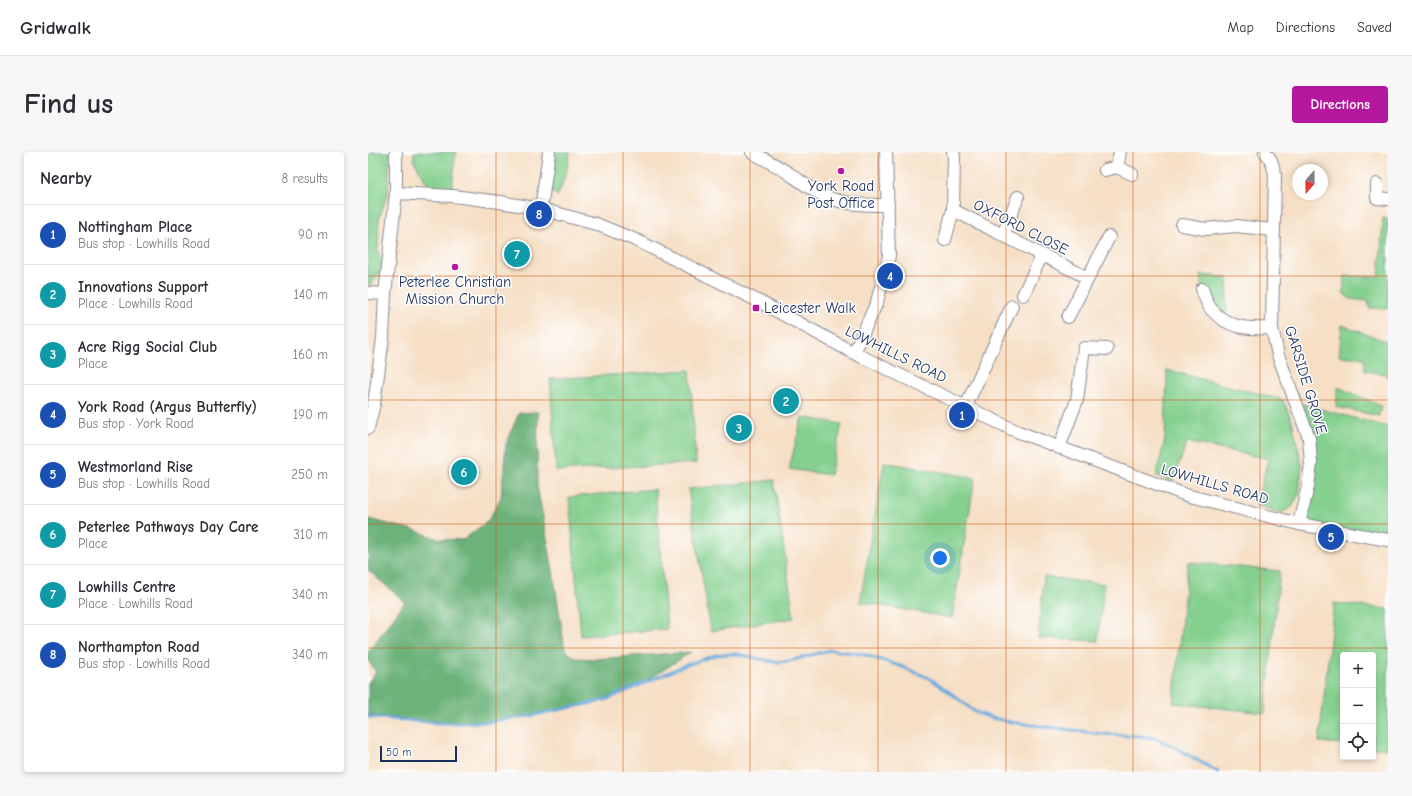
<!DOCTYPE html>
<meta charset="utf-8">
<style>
:root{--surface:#fff;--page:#f7f7f7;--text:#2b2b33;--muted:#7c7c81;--line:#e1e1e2;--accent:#b5179e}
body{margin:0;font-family:"Comic Neue",sans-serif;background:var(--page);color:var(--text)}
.controls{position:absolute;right:12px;bottom:12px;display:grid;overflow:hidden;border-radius:4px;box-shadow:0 2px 6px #0003}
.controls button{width:36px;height:36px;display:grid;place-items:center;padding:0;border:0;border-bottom:1px solid var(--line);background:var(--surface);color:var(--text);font:20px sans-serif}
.compass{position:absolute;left:924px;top:12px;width:36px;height:36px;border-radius:50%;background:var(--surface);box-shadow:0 2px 6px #0003;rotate:200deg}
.scale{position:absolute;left:12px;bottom:10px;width:77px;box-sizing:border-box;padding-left:4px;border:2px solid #1b2f5e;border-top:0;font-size:11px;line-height:14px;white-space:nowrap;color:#1b2f5e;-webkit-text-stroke:3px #fff;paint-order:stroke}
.you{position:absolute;left:572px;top:406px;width:14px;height:14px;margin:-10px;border:3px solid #fff;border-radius:50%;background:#1a73e8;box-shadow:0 0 0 6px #1a73e833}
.badge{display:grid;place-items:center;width:26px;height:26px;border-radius:50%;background:var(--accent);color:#fff;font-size:13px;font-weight:700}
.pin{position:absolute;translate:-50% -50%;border:2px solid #fff;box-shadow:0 1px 4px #0006}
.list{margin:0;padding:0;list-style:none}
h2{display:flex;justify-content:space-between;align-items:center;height:52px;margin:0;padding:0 16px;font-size:17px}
h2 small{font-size:13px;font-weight:400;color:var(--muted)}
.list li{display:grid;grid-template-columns:26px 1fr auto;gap:12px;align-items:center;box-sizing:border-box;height:60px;padding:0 16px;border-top:1px solid var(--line)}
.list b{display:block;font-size:15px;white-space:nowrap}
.list p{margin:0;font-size:13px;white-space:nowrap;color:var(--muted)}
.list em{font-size:13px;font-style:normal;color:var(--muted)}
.icon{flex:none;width:22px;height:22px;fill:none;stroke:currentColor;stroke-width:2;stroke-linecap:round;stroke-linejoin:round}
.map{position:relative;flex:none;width:1020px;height:620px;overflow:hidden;border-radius:4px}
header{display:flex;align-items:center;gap:24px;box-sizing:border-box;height:56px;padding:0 20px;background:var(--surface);border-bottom:1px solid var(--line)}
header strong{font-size:19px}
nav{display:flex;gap:22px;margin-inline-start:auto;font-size:14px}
.intro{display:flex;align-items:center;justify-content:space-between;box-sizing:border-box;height:96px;padding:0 24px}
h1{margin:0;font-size:28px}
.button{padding:10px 18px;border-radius:4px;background:var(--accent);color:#fff;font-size:14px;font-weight:700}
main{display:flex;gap:24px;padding:0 24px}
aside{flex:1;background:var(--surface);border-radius:4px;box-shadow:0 2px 6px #0003}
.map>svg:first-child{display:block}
.green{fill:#85d08e;stroke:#508076}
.forest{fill:#6cb279;stroke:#44706c}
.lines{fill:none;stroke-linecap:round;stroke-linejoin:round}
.stream{stroke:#6babde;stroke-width:3}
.minor-casing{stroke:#888792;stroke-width:14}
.minor{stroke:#fff;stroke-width:12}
.grid{fill:none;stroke:#d45514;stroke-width:1;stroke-opacity:0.55}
.poi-dot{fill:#b5179e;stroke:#fff;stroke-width:1.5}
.labels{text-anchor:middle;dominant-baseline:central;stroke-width:3;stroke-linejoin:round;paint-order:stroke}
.poi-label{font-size:15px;fill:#1b2f5e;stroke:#fff}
.street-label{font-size:15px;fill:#1b2f5e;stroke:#fff}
</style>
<header>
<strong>Gridwalk</strong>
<nav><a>Map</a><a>Directions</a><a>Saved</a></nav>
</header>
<div class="intro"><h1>Find us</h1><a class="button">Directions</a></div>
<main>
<aside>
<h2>Nearby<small>8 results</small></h2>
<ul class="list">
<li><span class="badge" style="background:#1a4fb4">1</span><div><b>Nottingham Place</b><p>Bus stop · Lowhills Road</p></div><em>90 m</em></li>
<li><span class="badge" style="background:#0f9aa8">2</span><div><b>Innovations Support</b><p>Place · Lowhills Road</p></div><em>140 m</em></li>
<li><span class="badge" style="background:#0f9aa8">3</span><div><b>Acre Rigg Social Club</b><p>Place</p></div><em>160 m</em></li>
<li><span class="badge" style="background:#1a4fb4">4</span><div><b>York Road (Argus Butterfly)</b><p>Bus stop · York Road</p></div><em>190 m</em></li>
<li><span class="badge" style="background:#1a4fb4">5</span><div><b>Westmorland Rise</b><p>Bus stop · Lowhills Road</p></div><em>250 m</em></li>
<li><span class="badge" style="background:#0f9aa8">6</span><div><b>Peterlee Pathways Day Care</b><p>Place</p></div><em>310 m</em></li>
<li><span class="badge" style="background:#0f9aa8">7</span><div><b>Lowhills Centre</b><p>Place · Lowhills Road</p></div><em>340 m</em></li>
<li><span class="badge" style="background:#1a4fb4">8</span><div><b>Northampton Road</b><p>Bus stop · Lowhills Road</p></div><em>340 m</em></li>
</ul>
</aside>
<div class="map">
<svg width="1020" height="620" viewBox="0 0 1020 620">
<rect width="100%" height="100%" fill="#fff"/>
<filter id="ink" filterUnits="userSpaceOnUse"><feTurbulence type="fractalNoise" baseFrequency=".025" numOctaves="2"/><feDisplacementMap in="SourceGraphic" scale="8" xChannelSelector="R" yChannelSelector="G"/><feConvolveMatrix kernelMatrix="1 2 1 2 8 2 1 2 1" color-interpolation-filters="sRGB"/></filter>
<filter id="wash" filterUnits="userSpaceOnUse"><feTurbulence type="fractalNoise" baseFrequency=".012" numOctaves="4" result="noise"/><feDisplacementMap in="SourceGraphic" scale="16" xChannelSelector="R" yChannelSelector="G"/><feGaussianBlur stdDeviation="0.9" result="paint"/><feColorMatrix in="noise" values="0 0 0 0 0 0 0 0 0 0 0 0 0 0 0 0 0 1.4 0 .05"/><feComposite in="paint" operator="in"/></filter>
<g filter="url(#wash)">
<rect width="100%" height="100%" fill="#f6dfc5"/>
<g class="green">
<path d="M0,0H22L20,41L11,67L10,99L14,111L11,121L4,132L0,133Z"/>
<path d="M46,0H88L84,36L61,35L46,9Z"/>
<path d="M189,0H202L199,18L190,44L183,39Z"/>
<path d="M1015,66L1020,67V157L1001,156V149L982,147L975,141L977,124L1011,125Z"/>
<path d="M832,123L860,125L858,165L844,155L833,133Z"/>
<path d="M974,173L1020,190V227L1018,222L997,219L996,206L971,204Z"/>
<path d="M322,218L328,311L188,319L182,227Z"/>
<path d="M799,218L915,248L924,269L934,314L931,342L924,355L913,361L888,353L900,307L819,290L805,329L788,324L797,287Z"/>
<path d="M970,235L1013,254L1011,264L968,255Z"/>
<path d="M934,252L1020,275V337L1018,366L1020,367V385L937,369L944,340Z"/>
<path d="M434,265L474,272L462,323L421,317Z"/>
<path d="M516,310L607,326L584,466L492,450Z"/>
<path d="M406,328L426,466L343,479L320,337Z"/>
<path d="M287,337L299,477L213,484L201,345Z"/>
<path d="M820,410L912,419L897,561L805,551Z"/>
<path d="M676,425L736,432L730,489L670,486Z"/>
<path d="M966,451L1020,457V597L1005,596V503H975V592L951,590Z"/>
</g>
<path class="forest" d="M170,260L169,334L183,407L197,498L208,506L226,507L323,500L266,537L229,551L162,564L119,570L91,571H70L0,563V531L8,520L0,508V500L37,450L0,418V367L49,379L70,387L95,388L120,369L133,345L138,292L151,261Z"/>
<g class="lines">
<path class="stream" d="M0,565L70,571H91L119,570L162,564L237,548L318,513L348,503L357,502H368L407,510L421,509L462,498L494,502L532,514L561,526L576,536L607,560L624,566L642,570L735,582L771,584L787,586L803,593L850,620"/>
</g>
</g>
<g filter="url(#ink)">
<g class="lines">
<defs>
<g id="minor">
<path d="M384,0C396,7 408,13 419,20C432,29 444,39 459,45C478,53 500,53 520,53"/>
<path d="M585,0L586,4L585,58L720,126L700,165"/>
<path d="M897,0L903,8L907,22L904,176L910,203L941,286L943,311L940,334L931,372"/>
<path d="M749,15L764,22"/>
<path d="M737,18L749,15L752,0"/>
<path d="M1009,32V46L1020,47"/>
<path d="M28,41L85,44L132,50L173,57L228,72L270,89L392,150L486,201L648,279L818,343L931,372L1020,388"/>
<path d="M173,57L181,0"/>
<path d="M814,73L837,77L868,74L905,78"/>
<path d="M635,83L650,45"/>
<path d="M577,88L585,58"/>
<path d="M720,126L741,85"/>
<path d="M834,137C836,143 839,152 843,157C860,177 880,177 904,176"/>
<path d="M0,141L17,142"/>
<path d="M655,143L674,103"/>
<path d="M486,201L509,150L521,104L518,0"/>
<path d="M598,254L644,154"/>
<path d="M0,276L6,252L15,186L17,142L28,41V0"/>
<path d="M691,296L709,248L716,196L739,197"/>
</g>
</defs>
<use href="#minor" class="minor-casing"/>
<use href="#minor" class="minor"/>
</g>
</g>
<path class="grid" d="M128,0V620M255,0V620M382,0V620M510,0V620M638,0V620M765,0V620M892,0V620M0,124H1020M0,248H1020M0,372H1020M0,496H1020"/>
<g class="poi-dot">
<circle cx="473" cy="19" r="4"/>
<circle cx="87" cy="115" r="4"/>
<rect x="384" y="152" width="8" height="8" rx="2"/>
</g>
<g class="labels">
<g class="poi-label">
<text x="473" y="34">York Road<tspan x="473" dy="17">Post Office</tspan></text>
<text x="87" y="130">Peterlee Christian<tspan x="87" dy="17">Mission Church</tspan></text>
<text x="396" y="156" text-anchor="start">Leicester Walk</text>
</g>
<g class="street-label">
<text transform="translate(653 75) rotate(27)">OXFORD CLOSE</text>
<text transform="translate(528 202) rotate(26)">LOWHILLS ROAD</text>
<text transform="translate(938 228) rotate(73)">GARSIDE GROVE</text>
<text transform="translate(847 332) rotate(16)">LOWHILLS ROAD</text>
</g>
</g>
</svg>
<div class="controls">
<button>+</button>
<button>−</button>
<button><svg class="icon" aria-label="locate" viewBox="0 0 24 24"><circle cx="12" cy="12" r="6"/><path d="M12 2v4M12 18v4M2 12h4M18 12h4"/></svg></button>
</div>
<svg class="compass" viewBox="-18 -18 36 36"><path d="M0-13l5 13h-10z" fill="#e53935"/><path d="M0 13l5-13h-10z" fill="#7c7c81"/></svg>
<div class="scale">50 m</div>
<div class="you"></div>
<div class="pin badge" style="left:594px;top:263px;background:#1a4fb4">1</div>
<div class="pin badge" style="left:418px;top:249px;background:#0f9aa8">2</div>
<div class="pin badge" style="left:371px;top:276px;background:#0f9aa8">3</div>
<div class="pin badge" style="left:522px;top:124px;background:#1a4fb4">4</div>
<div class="pin badge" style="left:963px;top:385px;background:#1a4fb4">5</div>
<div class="pin badge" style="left:96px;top:320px;background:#0f9aa8">6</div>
<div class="pin badge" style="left:149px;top:102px;background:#0f9aa8">7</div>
<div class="pin badge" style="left:171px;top:62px;background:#1a4fb4">8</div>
</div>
</main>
